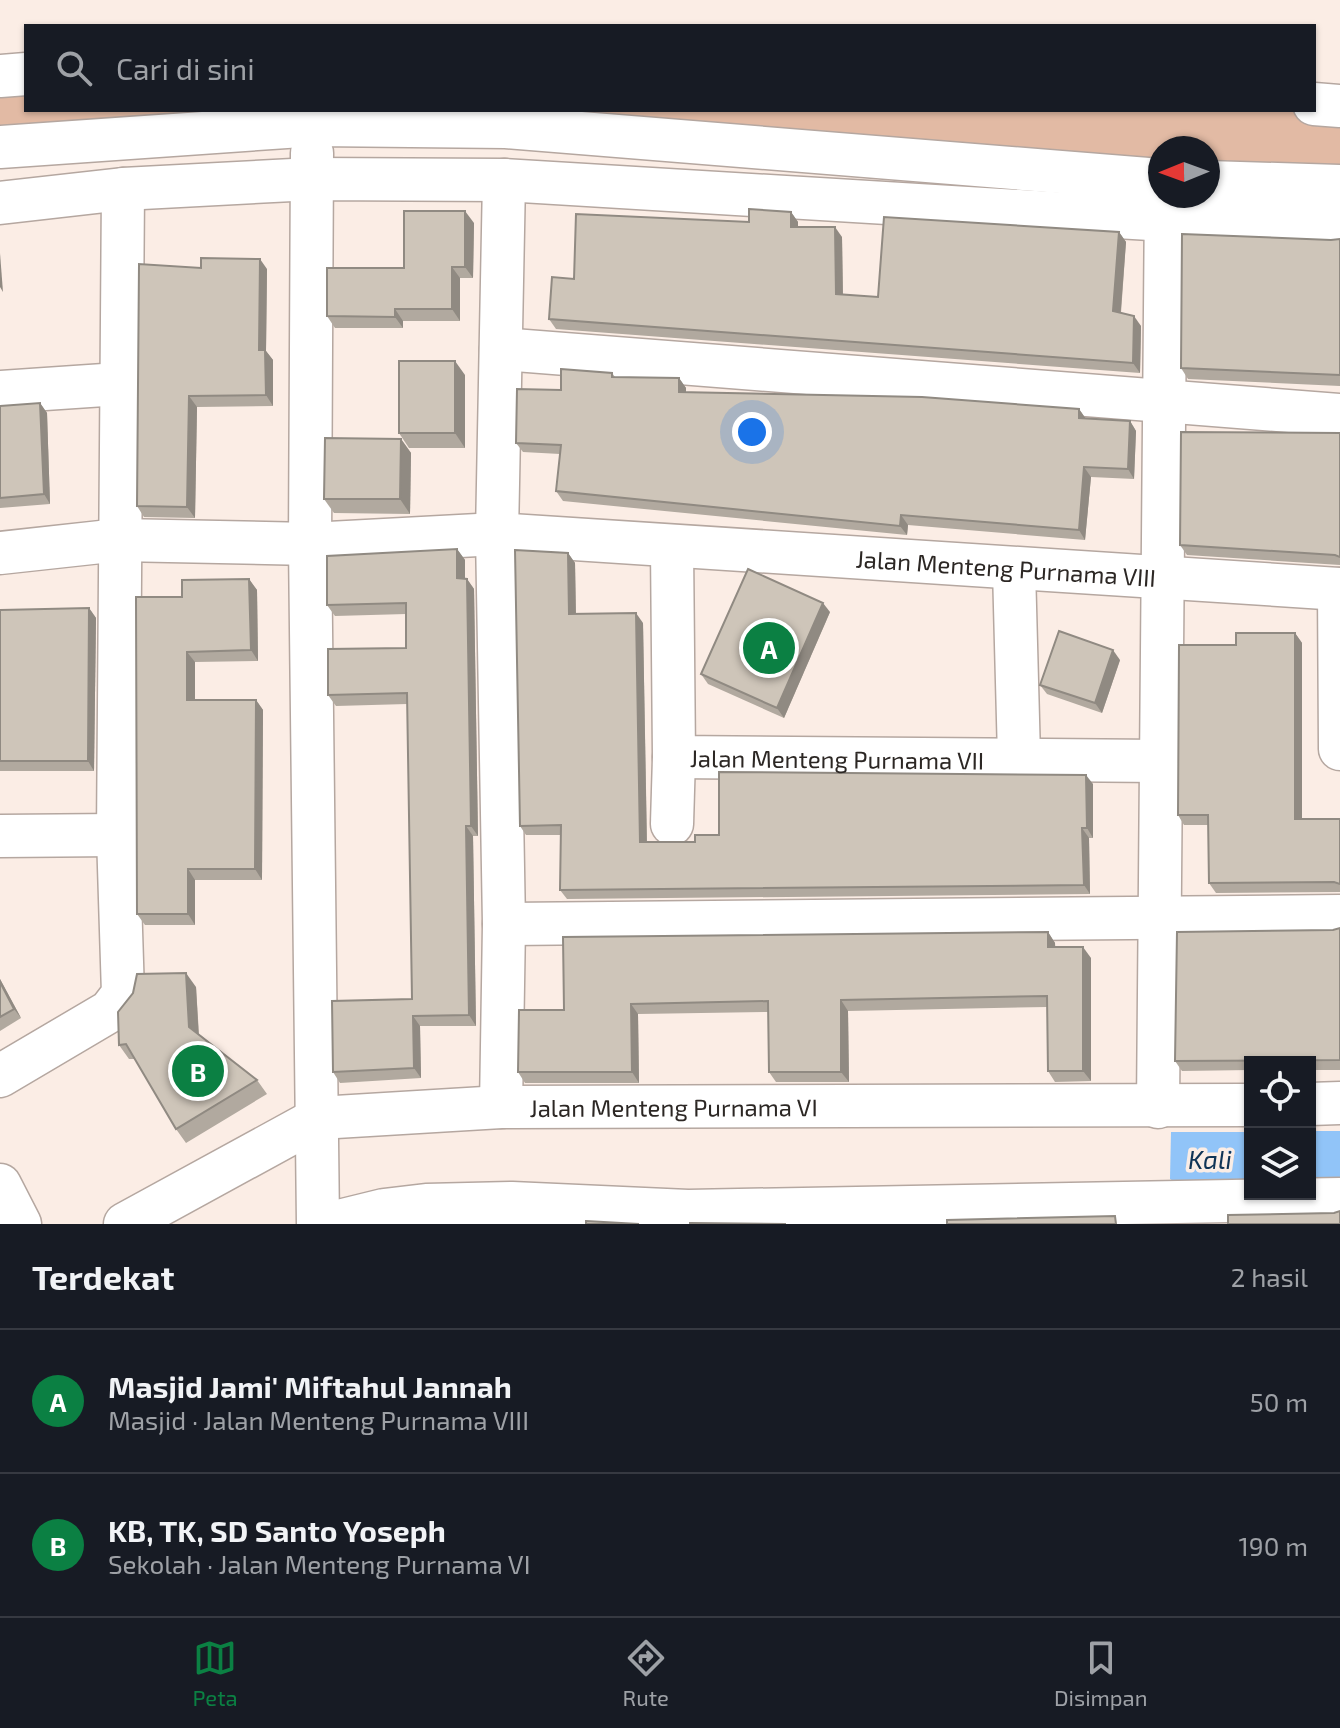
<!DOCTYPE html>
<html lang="id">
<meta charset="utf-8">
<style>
:root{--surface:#171b24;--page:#20242c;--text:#f1f3f6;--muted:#9ea1a6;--line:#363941;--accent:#0b8043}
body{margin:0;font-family:"Exo 2",sans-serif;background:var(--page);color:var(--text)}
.controls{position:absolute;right:24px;bottom:24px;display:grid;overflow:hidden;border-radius:0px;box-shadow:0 2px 6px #0004}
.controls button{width:72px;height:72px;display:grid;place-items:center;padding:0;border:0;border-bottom:2px solid var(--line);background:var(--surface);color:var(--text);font:40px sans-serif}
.compass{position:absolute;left:1148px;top:136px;width:72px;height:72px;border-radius:50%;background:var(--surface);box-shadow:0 2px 6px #0004;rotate:269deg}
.you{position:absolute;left:752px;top:432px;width:28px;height:28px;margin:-20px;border:6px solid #fff;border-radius:50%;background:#1a73e8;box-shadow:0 0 0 12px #1a73e833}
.badge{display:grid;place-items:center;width:52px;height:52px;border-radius:50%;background:var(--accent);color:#fff;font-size:26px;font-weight:700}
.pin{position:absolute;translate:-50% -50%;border:4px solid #fff;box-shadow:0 2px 8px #0006}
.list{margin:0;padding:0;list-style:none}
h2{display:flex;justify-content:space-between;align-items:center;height:104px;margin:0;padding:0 32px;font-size:34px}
h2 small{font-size:26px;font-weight:400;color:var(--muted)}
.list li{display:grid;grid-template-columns:52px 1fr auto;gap:24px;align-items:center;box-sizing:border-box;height:144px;padding:0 32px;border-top:2px solid var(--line)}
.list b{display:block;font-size:30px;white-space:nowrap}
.list p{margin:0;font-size:26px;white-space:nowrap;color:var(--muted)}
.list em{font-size:26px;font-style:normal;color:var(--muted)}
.icon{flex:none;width:44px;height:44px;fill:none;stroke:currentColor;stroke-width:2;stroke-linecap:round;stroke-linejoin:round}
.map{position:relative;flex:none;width:1340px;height:1224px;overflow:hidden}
.search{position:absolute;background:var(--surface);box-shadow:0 2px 6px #0004;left:24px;right:24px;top:24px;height:88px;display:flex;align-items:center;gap:20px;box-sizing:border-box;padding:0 28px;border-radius:0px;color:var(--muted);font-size:30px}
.sheet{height:392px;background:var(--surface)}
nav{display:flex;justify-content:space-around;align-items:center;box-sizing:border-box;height:112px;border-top:2px solid var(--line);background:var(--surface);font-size:22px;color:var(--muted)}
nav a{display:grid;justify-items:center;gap:4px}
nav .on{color:var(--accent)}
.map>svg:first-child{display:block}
.green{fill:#e2baa4}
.water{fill:#91c4f8}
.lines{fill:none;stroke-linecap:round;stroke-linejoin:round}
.minor-casing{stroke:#b5a7a0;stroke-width:45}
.minor{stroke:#fff;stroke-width:42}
.wall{fill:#b1a99f}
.shaded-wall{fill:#908a82}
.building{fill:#cec5b9;stroke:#908a82;stroke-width:2}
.labels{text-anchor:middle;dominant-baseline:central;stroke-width:7;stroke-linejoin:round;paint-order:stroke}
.street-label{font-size:24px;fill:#2c2724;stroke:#fbede5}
.water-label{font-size:26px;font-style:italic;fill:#103456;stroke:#fbede5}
</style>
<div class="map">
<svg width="1340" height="1224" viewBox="0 0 1340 1224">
<rect width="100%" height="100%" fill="#fbede5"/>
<path class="green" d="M26,76V110H1314L1340,104V186L1208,182V148H1160V180L506,127L0,143V77Z"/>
<g class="water">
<path d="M1310,1131H1340V1182L1310,1183Z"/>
<path d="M1171,1132H1250V1184H1178L1170,1179Z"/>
</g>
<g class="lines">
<defs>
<g id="minor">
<path d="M0,76L26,74"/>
<path d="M1314,104L1340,106"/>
<path d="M0,147L316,125L506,127L1160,180"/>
<path d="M312,153L310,544L318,1224"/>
<path d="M1208,182L1340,186"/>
<path d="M0,203L123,189L312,179L504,180L1167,220L1340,227"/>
<path d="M501,349L1340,415"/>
<path d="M0,392L119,384"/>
<path id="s1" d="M672,548L674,757L1161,761"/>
<path id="s2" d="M0,553L119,540L310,544L497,534L1340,589"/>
<path d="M1014,569L1019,757"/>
<path d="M1339,589L1340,749"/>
<path d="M672,824L674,757"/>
<path d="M0,836L118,835"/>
<path d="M504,924L1340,916"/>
<path d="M0,1076L110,1011L123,994L118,835L123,189"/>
<path d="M1310,1104L1340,1103"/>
<path d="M501,1107L504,924L497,534L504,180"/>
<path d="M1158,1107L1166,196"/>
<path d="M0,1185L20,1224"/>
<path id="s3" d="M125,1224L319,1118L501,1107L1250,1105"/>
<path d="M327,1224L384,1210L426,1205L512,1203L688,1211L1340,1199"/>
</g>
</defs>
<use href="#minor" class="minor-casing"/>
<use href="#minor" class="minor"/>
</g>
<g class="wall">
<path d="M791,212L798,222V227L842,237L843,295L878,297L1119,232L1126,242L1121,313L1141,326L1140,373L556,329L549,319L574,279L749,222Z"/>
<path d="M474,223L473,278H460V321H403V328H335L327,316Z"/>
<path d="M1340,239V386L1188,379L1181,368L1331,240Z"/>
<path d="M201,268L267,269L266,351L273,360V406L197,407L195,518L144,517L137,506Z"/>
<path d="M612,373L615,377L679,378L686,388V392L1079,409L1086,419L1130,421L1136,431L1134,479L1091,477L1085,540L908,525L907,535L563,501L556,491L560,454L523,452L516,443L561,390Z"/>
<path d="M465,375V448H409L399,433Z"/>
<path d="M40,403L47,413L50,504L0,508V406Z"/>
<path d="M1340,433V565L1187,555L1180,545Z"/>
<path d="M401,439L411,453L410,514L334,513L324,499Z"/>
<path d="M457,549L465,560V578L467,579L474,589L478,836H473L476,1026H420L421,1078L340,1083L333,1072L412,999L407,704L336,706L328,695L406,648V614L335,616L327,605Z"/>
<path d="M568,553L575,563L576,614L643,623L647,842H695L719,835L1093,784V838H1089L1090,894L567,899L560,890V835H526L520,826Z"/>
<path d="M249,579L257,590L258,661L195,662V700H256L263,710L262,880H195V925H145L137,914L182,597Z"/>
<path d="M89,608L96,618L94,771H0V610Z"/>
<path d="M830,612L784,718L708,684L701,674Z"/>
<path d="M1295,633L1302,643V819H1340V892L1216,893L1209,883L1208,825H1184L1178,815L1236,645Z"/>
<path d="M1120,660L1102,713L1047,694L1040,685Z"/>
<path d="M1340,928V1070H1310V1062H1250V1070L1182,1071L1175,1061L1333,930Z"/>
<path d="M1048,932L1055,943V947L1091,958V1081L1055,1082L1048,1071L1047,1007L848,1011L849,1082H776L769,1072L768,1012L638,1014L639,1083H525L518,1072L564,1010Z"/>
<path d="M0,979L21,1018L0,1031Z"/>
<path d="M196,987L199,1034L257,1080L267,1094L186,1143L176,1129L135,1059H129L119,1045Z"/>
</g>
<g class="shaded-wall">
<path d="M465,211L474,223L473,278L465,267Z"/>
<path d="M791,212L798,222V237L791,227Z"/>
<path d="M835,227L842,237L843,304L836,294Z"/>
<path d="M1119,232L1126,242L1120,321L1113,311Z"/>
<path d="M0,253L3,292L0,287Z"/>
<path d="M260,259L267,269L266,351L273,360V406L266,395L259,350Z"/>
<path d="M452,267L460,278V321L452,309Z"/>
<path d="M395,309L403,321V328L395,317Z"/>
<path d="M1134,316L1141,326L1140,373L1133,363Z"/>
<path d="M455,361L465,375V448L455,433Z"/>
<path d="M679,378L686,388V402L679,392Z"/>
<path d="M189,396L197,407L195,518L187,507Z"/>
<path d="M40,403L47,413L50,504L44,494Z"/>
<path d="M1079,409L1086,419L1079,418Z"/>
<path d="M1130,421L1136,431L1134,479L1128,469Z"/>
<path d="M401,439L411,453L410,514L400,499Z"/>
<path d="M1084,467L1091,477L1085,540L1079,530Z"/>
<path d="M901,515L908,525L907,535L900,526Z"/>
<path d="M457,549L465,560V589L457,578Z"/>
<path d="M568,553L575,563L576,624L569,614Z"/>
<path d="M249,579L257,590L258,661L251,650Z"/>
<path d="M467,579L474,589L478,836L471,826Z"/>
<path d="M823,603L830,612L784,718L777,708Z"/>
<path d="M89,608L96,618L94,771L88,761Z"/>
<path d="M636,613L643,623L647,852L640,842Z"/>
<path d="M1295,633L1302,643V829L1295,819Z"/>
<path d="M1113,650L1120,660L1102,713L1095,703Z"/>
<path d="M187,652L195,662V711L187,700Z"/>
<path d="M256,700L263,710L262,880L255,869Z"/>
<path d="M1086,775L1093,784V838L1087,828Z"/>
<path d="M466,826L473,836L476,1026L469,1015Z"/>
<path d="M1082,828L1089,838L1090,894L1084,885Z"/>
<path d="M188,869L195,880V925L188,914Z"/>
<path d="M1048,932L1055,943L1056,958L1048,947Z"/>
<path d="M1083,947L1091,958V1081L1083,1071Z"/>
<path d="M186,973L196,987L199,1041L189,1027Z"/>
<path d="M0,979L21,1018L14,1009L0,982Z"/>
<path d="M841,1000L848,1011L849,1082L841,1072Z"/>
<path d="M631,1004L638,1014L639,1083L632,1072Z"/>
<path d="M413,1016L420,1026L421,1078L414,1068Z"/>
</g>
<g class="building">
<path d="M749,209L791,212V227H835L836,294L878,297L884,217L1119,232L1113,311L1134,316L1133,363L549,319L552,277L574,279L576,214L749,222Z"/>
<path d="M404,211H465V267H452V309H395V317L327,316V268H404Z"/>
<path d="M1182,234L1331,240L1340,239V375L1181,368Z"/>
<path d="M201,258L260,259L259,350H265L266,395L189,396L187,507L137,506L139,264L201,268Z"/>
<rect x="399" y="361" width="56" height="72"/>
<path d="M561,369L612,373V377L679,378V392L922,397L1079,409V418L1130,421L1128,469L1084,467L1079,530L901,515L900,526L556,491L561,445L516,443L517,389L561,390Z"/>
<path d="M40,403L44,494L0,498V406Z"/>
<path d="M1181,432L1340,433V557L1335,555L1180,545Z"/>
<path d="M325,438L401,439L400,499H324Z"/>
<path d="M457,549V578L467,579L471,826H466L469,1015L413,1016L414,1068L333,1072L332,1001L412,999L407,693L328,695V649L406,648V603L327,605V556Z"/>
<path d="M515,550L568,553L569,614L636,613L640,842H695V835H719V772L1086,775L1087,828H1082L1084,885L560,890L561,825L520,826Z"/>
<path d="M748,569L823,603L777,708L701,674Z"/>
<path d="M249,579L251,650L187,652V700H256L255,869H188V914H137L136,597H182V580Z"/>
<path d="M89,608L88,761H0V610Z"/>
<path d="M1059,631L1113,650L1095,703L1040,685Z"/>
<path d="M1236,633H1295V819H1340V884L1334,882L1209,883L1208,815H1178L1179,645H1236Z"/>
<path d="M1340,928V1060L1175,1061L1177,932L1333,930Z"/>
<path d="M1048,932V947H1083V1071H1048L1047,996L841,1000V1072H769L768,1001L631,1004L632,1072H518L519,1010H564L563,937Z"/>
<path d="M186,973L189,1027L257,1080L176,1129L126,1044L119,1045L118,1012L133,993L137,974Z"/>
<path d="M0,982L14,1009L0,1017Z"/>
<path d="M1340,1211V1224H1228V1215L1334,1213Z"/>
<path d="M1115,1216L1116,1224H947V1220Z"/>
<path d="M586,1221L639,1224H586Z"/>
<path d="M690,1223L786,1224H690Z"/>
</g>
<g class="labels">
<g class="street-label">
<text stroke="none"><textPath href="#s2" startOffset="1008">Jalan Menteng Purnama VIII</textPath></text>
<text stroke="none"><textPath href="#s1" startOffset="372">Jalan Menteng Purnama VII</textPath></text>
<text stroke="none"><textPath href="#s3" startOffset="576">Jalan Menteng Purnama VI</textPath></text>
</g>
<g class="water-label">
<text x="1210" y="1158">Kali</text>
</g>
</g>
</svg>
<div class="controls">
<button><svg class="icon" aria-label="locate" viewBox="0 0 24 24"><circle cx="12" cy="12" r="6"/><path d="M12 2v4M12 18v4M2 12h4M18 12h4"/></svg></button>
<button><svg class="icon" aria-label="layers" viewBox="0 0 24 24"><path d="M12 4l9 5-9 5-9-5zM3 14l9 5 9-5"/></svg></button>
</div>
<svg class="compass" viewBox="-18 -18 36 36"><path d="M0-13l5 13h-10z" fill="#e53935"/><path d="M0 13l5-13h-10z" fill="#9ea1a6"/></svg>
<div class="you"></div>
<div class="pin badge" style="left:769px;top:648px">A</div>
<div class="pin badge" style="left:198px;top:1071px">B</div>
<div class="search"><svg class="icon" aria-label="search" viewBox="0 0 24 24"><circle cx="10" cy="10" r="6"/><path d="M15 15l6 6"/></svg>Cari di sini</div>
</div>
<section class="sheet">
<h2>Terdekat<small>2 hasil</small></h2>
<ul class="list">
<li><span class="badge">A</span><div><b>Masjid Jami' Miftahul Jannah</b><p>Masjid · Jalan Menteng Purnama VIII</p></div><em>50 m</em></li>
<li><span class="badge">B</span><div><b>KB, TK, SD Santo Yoseph</b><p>Sekolah · Jalan Menteng Purnama VI</p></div><em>190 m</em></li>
</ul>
</section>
<nav>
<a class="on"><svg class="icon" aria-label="map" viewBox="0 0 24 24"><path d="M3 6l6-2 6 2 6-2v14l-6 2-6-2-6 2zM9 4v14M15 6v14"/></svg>Peta</a>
<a><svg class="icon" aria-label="directions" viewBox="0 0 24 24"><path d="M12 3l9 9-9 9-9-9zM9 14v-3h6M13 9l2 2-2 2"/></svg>Rute</a>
<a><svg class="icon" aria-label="saved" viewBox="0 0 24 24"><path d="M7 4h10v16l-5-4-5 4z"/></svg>Disimpan</a>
</nav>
